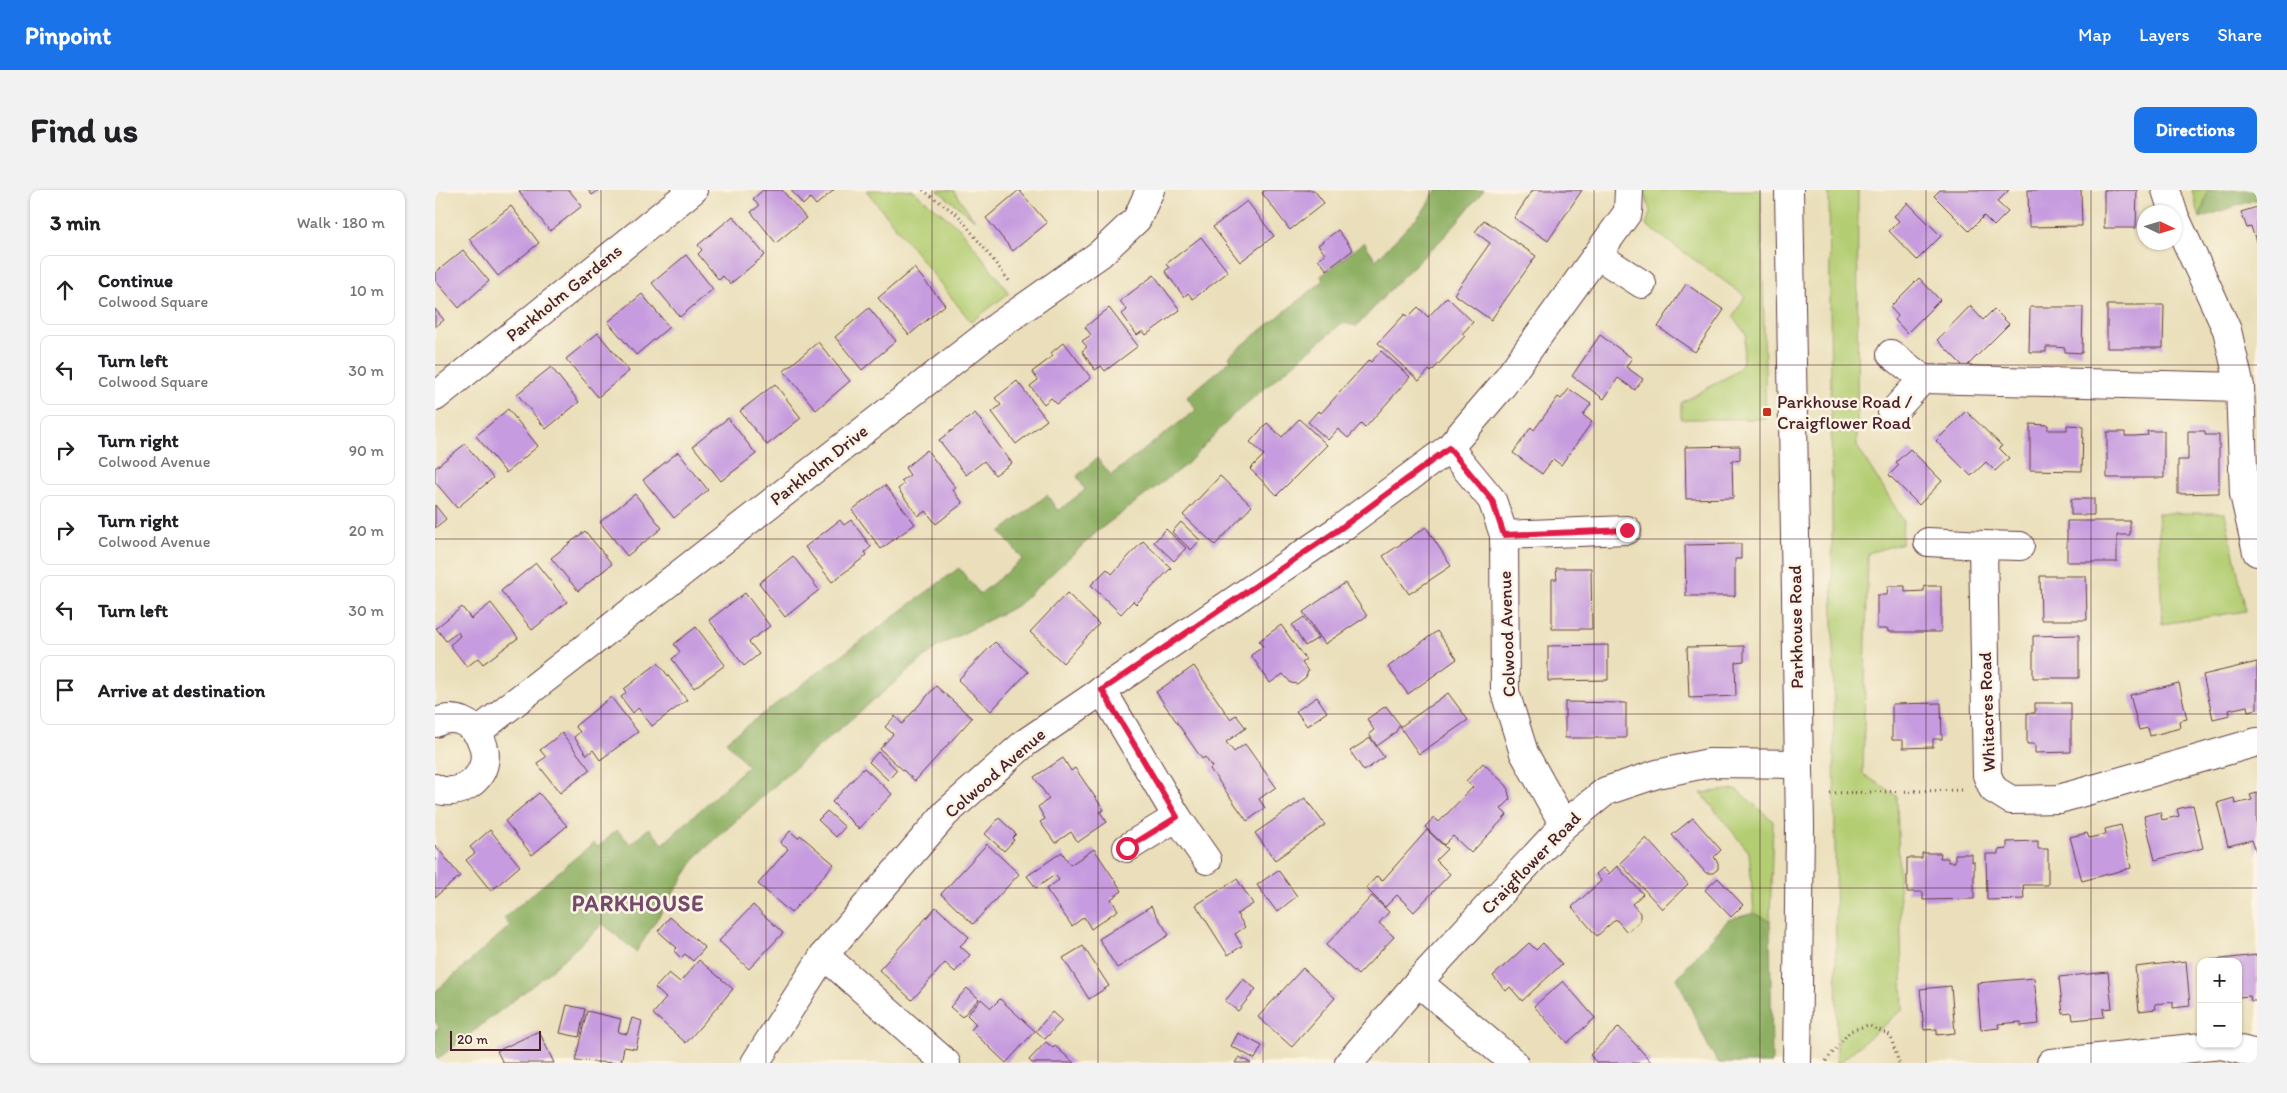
<!DOCTYPE html>
<meta charset="utf-8">
<style>
:root{--surface:#fff;--page:#f2f2f2;--text:#202124;--muted:#757577;--line:#e0e0e0;--accent:#1a73e8}
body{margin:0;font-family:Itim,sans-serif;background:var(--page);color:var(--text)}
.controls{position:absolute;right:15px;bottom:15px;display:grid;overflow:hidden;border-radius:10px;box-shadow:0 1px 4px #0004}
.controls button{width:45px;height:45px;display:grid;place-items:center;padding:0;border:0;border-bottom:1px solid var(--line);background:var(--surface);color:var(--text);font:25px sans-serif}
.compass{position:absolute;left:1702px;top:15px;width:45px;height:45px;border-radius:50%;background:var(--surface);box-shadow:0 1px 4px #0004;rotate:94deg}
.scale{position:absolute;left:15px;bottom:12px;width:91px;box-sizing:border-box;padding-left:5px;border:2px solid #4a1f2b;border-top:0;font-size:14px;line-height:18px;white-space:nowrap;color:#4a1f2b;-webkit-text-stroke:4px #fcf5e5;paint-order:stroke}
.stop{position:absolute;width:15px;height:15px;margin:-11px;border:4px solid #e11d48;border-radius:50%;background:#fff}
.stop.end{background:#e11d48;border-color:#fff;box-shadow:0 1px 5px #0008}
.list{margin:0;padding:0;list-style:none}
h2{display:flex;justify-content:space-between;align-items:center;height:65px;margin:0;padding:0 20px;font-size:21px}
h2 small{font-size:16px;font-weight:400;color:var(--muted)}
.list li{display:grid;grid-template-columns:32px 1fr auto;gap:15px;align-items:center;box-sizing:border-box;height:70px;margin:0 10px 10px;padding:0 10px;border:1px solid var(--line);border-radius:10px}
.list b{display:block;font-size:19px;white-space:nowrap}
.list p{margin:0;font-size:16px;white-space:nowrap;color:var(--muted)}
.list em{font-size:16px;font-style:normal;color:var(--muted)}
.icon{flex:none;width:28px;height:28px;fill:none;stroke:currentColor;stroke-width:2;stroke-linecap:round;stroke-linejoin:round}
.map{position:relative;flex:none;width:1822px;height:873px;overflow:hidden;border-radius:10px}
header{display:flex;align-items:center;gap:30px;box-sizing:border-box;height:70px;padding:0 25px;background:var(--accent);color:#fff}
header strong{font-size:24px}
nav{display:flex;gap:28px;margin-inline-start:auto;font-size:18px}
.intro{display:flex;align-items:center;justify-content:space-between;box-sizing:border-box;height:120px;padding:0 30px}
h1{margin:0;font-size:35px}
.button{padding:12px 22px;border-radius:10px;background:var(--accent);color:#fff;font-size:18px;font-weight:700}
main{display:flex;gap:30px;padding:0 30px}
aside{flex:1;background:var(--surface);border-radius:10px;box-shadow:0 1px 4px #0004}
.map>svg:first-child{display:block}
.green{fill:#b3cd72;stroke:#7e764e}
.forest{fill:#8eb064;stroke:#6c6848}
.building{fill:#c69bdf}
.lines{fill:none;stroke-linecap:round;stroke-linejoin:round}
.minor-casing{stroke:#623c40;stroke-width:30}
.major-casing{stroke:#623c40;stroke-width:30}
.path{stroke:#623c40;stroke-width:3;stroke-dasharray:1 4;stroke-linecap:butt}
.minor{stroke:#fff;stroke-width:28}
.major{stroke:#fff;stroke-width:28}
.route{stroke:#e11d48;stroke-width:6}
.grid{fill:none;stroke:#4a1f2b;stroke-width:1;stroke-opacity:0.55}
.poi-dot{fill:#c8321e;stroke:#fcf5e5;stroke-width:2}
.labels{text-anchor:middle;dominant-baseline:central;stroke-width:5;stroke-linejoin:round;paint-order:stroke}
.street-label{font-size:18px;fill:#4a1f2b;stroke:#fcf5e5}
.poi-label{font-size:18px;fill:#4a1f2b;stroke:#fcf5e5;text-anchor:start}
.district-label{font-size:22px;font-weight:bold;letter-spacing:1px;fill:#754a6a;stroke:#fcf5e5}
</style>
<header>
<strong>Pinpoint</strong>
<nav><a>Map</a><a>Layers</a><a>Share</a></nav>
</header>
<div class="intro"><h1>Find us</h1><a class="button">Directions</a></div>
<main>
<aside>
<h2>3 min<small>Walk · 180 m</small></h2>
<ul class="list">
<li><svg class="icon" aria-label="ahead" viewBox="0 0 24 24"><path d="M12 20V5M6 11l6-6 6 6"/></svg><div><b>Continue</b><p>Colwood Square</p></div><em>10 m</em></li>
<li><svg class="icon" aria-label="left" viewBox="0 0 24 24"><path d="M17 20v-9H6M10 6l-5 5 5 5"/></svg><div><b>Turn left</b><p>Colwood Square</p></div><em>30 m</em></li>
<li><svg class="icon" aria-label="right" viewBox="0 0 24 24"><path d="M7 20v-9h11M14 6l5 5-5 5"/></svg><div><b>Turn right</b><p>Colwood Avenue</p></div><em>90 m</em></li>
<li><svg class="icon" aria-label="right" viewBox="0 0 24 24"><path d="M7 20v-9h11M14 6l5 5-5 5"/></svg><div><b>Turn right</b><p>Colwood Avenue</p></div><em>20 m</em></li>
<li><svg class="icon" aria-label="left" viewBox="0 0 24 24"><path d="M17 20v-9H6M10 6l-5 5 5 5"/></svg><div><b>Turn left</b></div><em>30 m</em></li>
<li><svg class="icon" aria-label="arrive" viewBox="0 0 24 24"><path d="M6 21V4h12l-3 4 3 4H6"/></svg><div><b>Arrive at destination</b></div></li>
</ul>
</aside>
<div class="map">
<svg width="1822" height="873" viewBox="0 0 1822 873">
<rect width="100%" height="100%" fill="#fcf5e5"/>
<filter id="ink" filterUnits="userSpaceOnUse"><feTurbulence type="fractalNoise" baseFrequency=".02" numOctaves="2"/><feDisplacementMap in="SourceGraphic" scale="10" xChannelSelector="R" yChannelSelector="G"/><feConvolveMatrix kernelMatrix="1 2 1 2 8 2 1 2 1" color-interpolation-filters="sRGB"/></filter>
<filter id="wash" filterUnits="userSpaceOnUse"><feTurbulence type="fractalNoise" baseFrequency=".0096" numOctaves="4" result="noise"/><feDisplacementMap in="SourceGraphic" scale="20" xChannelSelector="R" yChannelSelector="G"/><feGaussianBlur stdDeviation="1.12" result="paint"/><feColorMatrix in="noise" values="0 0 0 0 0 0 0 0 0 0 0 0 0 0 0 0 0 1.4 0 .05"/><feComposite in="paint" operator="in"/></filter>
<g filter="url(#wash)">
<rect width="100%" height="100%" fill="#eadfba"/>
<g class="green">
<path d="M431,0H477L525,38L574,103L536,132Z"/>
<path d="M502,0H518L540,30Z"/>
<path d="M1209,0H1326L1331,229H1246V213L1299,183L1307,175L1311,144L1298,127L1310,106L1211,35L1215,22Z"/>
<path d="M1394,0H1423L1422,256L1468,330L1467,353L1433,363L1428,584L1462,606L1468,819L1404,873H1402Z"/>
<path d="M1757,0H1773L1765,28Z"/>
<path d="M1723,323H1790L1811,421L1727,434Z"/>
<path d="M1301,599L1338,631L1335,731L1319,723L1314,662L1266,603Z"/>
</g>
<g class="forest">
<path d="M1001,0H1049L1009,47L965,89L922,136L907,133L799,224L753,273L664,340L583,415L502,457L377,562L262,666L201,762L168,734L106,789L0,871V840L4,837L0,832V802L75,736L69,728L158,653L163,657L182,640L196,654L214,638L228,654L313,576L291,551L524,378L545,404L588,369L565,342L612,305L623,321L650,300L642,286L662,268L676,285L761,220L752,207L796,170L794,166L888,91L886,86L929,52L941,70L988,21Z"/>
<path d="M1773,0H1822V9L1765,28Z"/>
<path d="M1319,723L1335,731L1337,873H1284L1275,860L1242,788L1293,730Z"/>
</g>
<g id="blocks">
<g class="building">
<path d="M87,0H134L147,16L115,41L84,2Z"/>
<path d="M153,0H164L157,5Z"/>
<path d="M328,0H347L371,28L341,53L316,22L324,16L318,9Z"/>
<path d="M356,0H399L381,15L375,8L368,15Z"/>
<path d="M584,0L612,33L578,61L551,28Z"/>
<path d="M831,0H879L889,13L855,40L827,3Z"/>
<path d="M1098,0H1147L1113,51L1079,28Z"/>
<path d="M1505,0H1574L1562,12L1573,22L1559,36L1549,26L1534,41L1499,6Z"/>
<path d="M1593,0H1646L1647,36L1594,37Z"/>
<path d="M1669,0H1702L1701,38H1669Z"/>
<path d="M812,11L839,46L805,72L778,37Z"/>
<path d="M1473,13L1506,46L1482,70L1454,41L1464,31L1459,26Z"/>
<path d="M76,16L104,53L63,86L34,49Z"/>
<path d="M1822,17V54L1816,37L1812,38L1806,22Z"/>
<path d="M298,26L330,65L295,94L288,86L284,90L263,64L267,60L263,55Z"/>
<path d="M1049,30L1101,66L1056,130L1019,104L1055,53L1040,42Z"/>
<path d="M903,40L918,60L892,80L883,69L890,64L883,55Z"/>
<path d="M766,47L793,82L758,109L753,103L749,107L730,81L734,78L731,74Z"/>
<path d="M28,60L54,91L24,118L0,90V83Z"/>
<path d="M251,65L278,99L245,127L217,93Z"/>
<path d="M479,78L510,115L474,145L443,108Z"/>
<path d="M719,85L745,120L711,145L708,141L702,145L687,124L692,120L685,111Z"/>
<path d="M1484,88L1505,110L1472,143L1460,130L1463,126L1455,117Z"/>
<path d="M1251,94L1289,120L1260,162L1223,137Z"/>
<path d="M207,104L234,137L201,165L173,132Z"/>
<path d="M1012,107L1038,132L1027,144L1030,146L996,182L994,180L984,191L943,153L970,124L973,127L983,117L993,127Z"/>
<path d="M1672,115H1729L1728,158H1672Z"/>
<path d="M1535,116L1548,130L1559,119L1574,134L1530,178L1502,150Z"/>
<path d="M1595,117H1648L1647,163L1630,162V158L1621,157H1611V162H1594Z"/>
<path d="M434,118L461,151L427,180L400,147Z"/>
<path d="M674,118L703,156L670,181L666,176L660,180L647,161L652,157L647,151L656,145L650,137Z"/>
<path d="M0,119L9,130L0,137Z"/>
<path d="M163,143L194,181L163,207L131,169Z"/>
<path d="M1165,145L1197,168L1191,177L1208,189L1200,200L1183,188L1169,209L1137,186Z"/>
<path d="M383,152L415,191L381,220L349,181Z"/>
<path d="M629,152L656,188L622,214L616,208L609,214L595,196L603,190L597,182L618,166L616,163Z"/>
<path d="M946,161L975,187L930,238L926,234L913,248L903,239L893,250L873,232L883,221L886,223L934,170L936,172Z"/>
<path d="M116,177L144,212L111,239L82,204Z"/>
<path d="M582,191L612,230L581,254L557,222L566,215L560,208Z"/>
<path d="M340,194L366,228L332,255L305,221Z"/>
<path d="M1134,199L1156,214L1148,225L1157,232L1126,275L1118,269L1107,284L1078,263L1096,237L1099,240L1123,207L1126,209Z"/>
<path d="M73,219L103,256L71,283L41,246Z"/>
<path d="M1531,221L1567,256L1564,258L1574,268L1560,281L1551,272L1536,286L1501,251Z"/>
<path d="M540,223L577,273L560,285L549,271L531,285L504,250Z"/>
<path d="M293,228L321,264L286,291L258,256Z"/>
<path d="M864,229L892,255L842,305L815,279L829,265L815,252L832,233L847,247Z"/>
<path d="M1595,234L1613,235V240H1632V235L1648,236L1647,281L1595,280Z"/>
<path d="M1712,241H1729V288H1672V242H1690V246H1700L1713,245Z"/>
<path d="M1753,241H1770V245H1784V303L1743,304V270H1753Z"/>
<path d="M30,254L58,288L22,318L0,292V278Z"/>
<path d="M1305,256V270L1297,271L1298,308L1251,309L1250,257Z"/>
<path d="M1475,259L1507,291L1484,315L1454,285L1464,275L1461,272Z"/>
<path d="M492,260L521,298L518,300L528,313L501,334L491,321L483,326L463,299L469,294L466,291L475,285L470,278Z"/>
<path d="M243,262L273,300L239,328L208,290Z"/>
<path d="M785,286L817,316L780,355L748,325Z"/>
<path d="M450,295L480,334L446,359L417,320Z"/>
<path d="M200,304L227,338L192,366L165,332Z"/>
<rect x="1636" y="309" width="23" height="16"/>
<path d="M0,315L11,329L0,338Z"/>
<path d="M405,330L409,335L416,330L436,357L430,362L432,365L397,392L370,357Z"/>
<path d="M1632,331H1695V345H1682V372H1632Z"/>
<path d="M746,332L765,350L756,360L737,342Z"/>
<path d="M991,337L1016,376L974,404L948,366Z"/>
<path d="M731,339L751,358L739,371L719,352Z"/>
<path d="M150,341L177,374L143,401L116,368Z"/>
<path d="M708,351L736,378L701,414L698,411L686,424L656,395L672,379L677,384Z"/>
<path d="M1300,354H1306V369H1300V406H1251L1250,355Z"/>
<path d="M358,366L384,400L350,427L324,393Z"/>
<path d="M101,373L132,412L97,440L66,401Z"/>
<path d="M1121,378H1156L1157,439H1117V389H1122Z"/>
<path d="M1605,386H1651L1652,430H1606Z"/>
<path d="M910,393L932,426L890,454L868,422Z"/>
<path d="M1453,396H1470V402L1489,401V396H1506V442H1453V439H1442V405H1452Z"/>
<path d="M310,403L335,436L314,452L324,464L309,476L274,430Z"/>
<path d="M632,403L664,434L628,473L595,442Z"/>
<path d="M56,413L83,448L48,474L43,468L32,477L15,455L25,446L23,442L11,451L1,438L27,417L36,429Z"/>
<path d="M869,427L883,448L870,456L857,435Z"/>
<path d="M846,435L871,470L867,473L873,481L871,487L862,494L856,493L848,484L835,493L816,465L828,457L824,451Z"/>
<path d="M261,437L290,475L259,498L237,469L245,462L239,454Z"/>
<path d="M1002,441L1022,469L973,504L953,477Z"/>
<path d="M1644,445V488H1598V446Z"/>
<path d="M560,452L593,482L556,521L523,490Z"/>
<path d="M1173,455V490L1113,491V456Z"/>
<path d="M1309,456V471L1300,472L1301,506L1254,508L1252,457Z"/>
<path d="M1822,472V519L1813,521L1812,516L1794,520L1795,525L1778,529L1768,485Z"/>
<path d="M223,473L252,510L217,536L203,518L198,523L186,507L191,503L189,499Z"/>
<path d="M759,476L795,529L801,525L811,538L791,552L799,562L810,554L841,597L824,609L830,618L812,631L775,579L777,577L770,567L767,569L721,502Z"/>
<path d="M1744,493L1752,529L1744,531L1745,538L1715,546L1713,538L1704,540L1695,505Z"/>
<path d="M501,496L537,528L480,591L445,559L458,544L450,537L460,526L467,534Z"/>
<path d="M1013,503L1033,530L984,564L965,537Z"/>
<path d="M176,507L203,542L165,570L158,560L152,565L139,547L145,542L140,536Z"/>
<path d="M882,507L892,522L872,536L861,521Z"/>
<path d="M1130,512L1191,513V548H1130Z"/>
<path d="M1506,513L1507,549H1498V557L1468,558V550H1457V514Z"/>
<path d="M1600,513H1636V562L1600,563V554H1592V523H1600Z"/>
<path d="M951,516L965,535L960,543L942,556L934,544L939,540L932,529Z"/>
<path d="M127,543L155,580L125,603L102,573L111,567L105,560Z"/>
<path d="M935,548L949,567L929,581L915,561Z"/>
<path d="M443,562L462,580L453,590L434,572Z"/>
<path d="M628,568L636,581L640,578L669,620L665,622L672,632L643,652L636,642L620,653L605,632L610,629L603,617L614,609L599,587Z"/>
<path d="M1048,573L1072,596L1075,610L1066,619L1072,625L1036,663L1018,646L1009,655L990,637L999,627L1004,632L1038,597L1031,591Z"/>
<path d="M429,578L457,604L424,639L397,612Z"/>
<path d="M104,603L132,636L97,665L70,631Z"/>
<path d="M1822,603V664L1817,650L1793,656L1782,613L1799,608L1800,614L1817,610L1815,605Z"/>
<path d="M870,608L890,635L840,670L820,643Z"/>
<path d="M1758,615L1768,658L1720,670L1709,626L1725,622L1727,630L1744,626L1742,619Z"/>
<path d="M392,621L410,637L401,647L383,630Z"/>
<path d="M564,628L581,644L577,648L579,650L569,661L550,644Z"/>
<path d="M1258,628L1286,660L1279,667L1283,673V679L1278,683H1271L1237,645Z"/>
<path d="M1686,635L1696,678L1647,691L1635,647L1652,643L1654,648L1671,644L1670,639Z"/>
<path d="M55,640L85,676L56,701L31,670L40,663L35,657Z"/>
<path d="M992,640L1012,659L1001,670L1015,684L979,722L962,705L950,717L931,698L942,686L947,691Z"/>
<path d="M355,641L363,648L365,645L399,674L356,723L323,694L353,659L345,653Z"/>
<path d="M1211,648L1253,694L1227,719L1185,673Z"/>
<path d="M1603,651V659H1613V695H1588L1589,709L1552,710L1551,664H1563V660L1572,659V652Z"/>
<path d="M552,654L584,684L538,734L506,704Z"/>
<path d="M0,655L25,686L0,707Z"/>
<path d="M659,659L687,701L676,709L683,720L656,739L649,727L637,736L611,699L624,690L620,685L601,698L592,686L627,662L635,675Z"/>
<path d="M1487,663H1506L1505,668H1513V672H1520V664H1537V672L1539,671V709L1488,710V702H1472V668H1487Z"/>
<path d="M1182,676L1208,704L1197,714L1205,723V731L1192,742L1181,729L1162,746L1137,717L1166,691L1161,684L1168,678L1174,684Z"/>
<path d="M843,680L862,706L842,722L822,695Z"/>
<path d="M1283,688L1308,715L1296,727L1270,700Z"/>
<path d="M802,689L818,714L802,724L810,737L800,744L807,756L793,765L761,715Z"/>
<path d="M937,706L954,722L944,733L959,747L923,785L891,755Z"/>
<path d="M318,715L348,743L314,779L284,751Z"/>
<path d="M716,716L734,745L682,778L664,749Z"/>
<path d="M501,717L534,747L525,756L535,765L520,782L510,773L477,810L444,780Z"/>
<path d="M235,727L270,758L258,771L250,764L246,768L239,761L242,758L223,741Z"/>
<path d="M1094,753L1101,760L1108,753L1127,774L1087,811L1075,797L1071,801L1058,786Z"/>
<path d="M648,756L674,796L654,809L628,768Z"/>
<path d="M1822,765V811H1816L1815,806L1803,807V772H1777V770Z"/>
<path d="M264,770L298,799L251,853L218,824L231,808L220,798L234,783L245,792Z"/>
<path d="M1751,771L1755,816L1738,818V812L1720,814L1721,819L1704,821L1700,777Z"/>
<path d="M868,778L900,808L857,857L823,827Z"/>
<path d="M1673,782L1677,818L1668,819L1669,827L1638,830L1637,823L1628,824L1624,787Z"/>
<path d="M1599,788L1604,834L1586,836V832L1563,834L1564,838L1546,840L1542,793Z"/>
<path d="M808,789L821,799L803,821L790,811Z"/>
<path d="M1128,791L1160,828L1132,853L1099,816Z"/>
<path d="M1516,796L1520,843L1502,845V839L1489,840L1485,799Z"/>
<path d="M532,798L544,809L527,827L515,817Z"/>
<path d="M546,809L556,818L565,809L600,841L571,873L536,840L541,834L532,825Z"/>
<path d="M132,815L150,819L144,847L125,843Z"/>
<path d="M152,821L186,829L183,842L192,844L197,828L207,831L201,859L189,857L186,873L140,871Z"/>
<path d="M617,822L627,831L610,849L601,841Z"/>
<path d="M1184,837L1202,856L1217,873H1162L1155,865Z"/>
<path d="M104,841L119,873H68L62,861Z"/>
<path d="M803,843L827,856L820,869L796,856Z"/>
<path d="M611,852L618,858L620,856L639,873H597L594,870Z"/>
<path d="M804,867L816,873H800Z"/>
</g>
</g>
</g>
<g filter="url(#ink)">
<use href="#blocks" fill-opacity="0" stroke="#623c40" stroke-width="1"/>
<g class="lines">
<defs>
<g id="minor">
<path d="M1731,0L1738,22"/>
<path d="M1740,27L1792,140L1805,197L1809,304L1822,362"/>
<path d="M1162,65L1207,94"/>
<path d="M1456,164L1488,189L1805,197"/>
<path d="M0,207L258,0"/>
<path d="M1457,223L1488,189"/>
<path d="M1014,258L1057,310L1069,345L1070,502L1089,563L1129,635"/>
<path d="M1069,345L1192,340"/>
<path d="M1493,352L1548,355"/>
<path d="M1585,356L1548,355L1552,585L1558,599L1576,610L1624,609L1822,552"/>
<path d="M667,500L742,627L772,670"/>
<path d="M0,533C40,513 72,575 30,597C21,602 8,603 0,598"/>
<path d="M42,542L563,136L665,64L702,29L715,0"/>
<path d="M692,658L742,627"/>
<path d="M389,765L511,873"/>
<path d="M983,792L1079,873"/>
<path d="M320,873L389,765L511,623L590,553L906,338L1014,258L1067,196L1193,22L1194,0"/>
<path d="M914,873L983,792L1129,635L1171,601L1222,584L1274,573L1363,574"/>
<path d="M1616,873L1786,855L1822,864"/>
</g>
<path id="major" d="M1354,0L1365,636L1362,873"/>
</defs>
<use href="#minor" class="minor-casing"/>
<use href="#major" class="major-casing"/>
<g class="path">
<path d="M488,0L524,26L575,92"/>
<path d="M1395,603L1528,600"/>
<path d="M1391,871L1415,841L1433,835L1455,845L1464,873"/>
</g>
<use href="#minor" class="minor"/>
<use href="#major" class="major"/>
</g>
</g>
<g class="lines" filter="url(#ink)">
<path class="route" d="M692,658L742,627L667,500L906,338L1014,258L1057,310L1069,345L1192,340"/>
</g>
<path class="grid" d="M166,0V873M331,0V873M497,0V873M663,0V873M828,0V873M994,0V873M1159,0V873M1325,0V873M1491,0V873M1656,0V873M0,175H1822M0,349H1822M0,524H1822M0,698H1822"/>
<rect class="poi-dot" x="1327" y="217" width="10" height="10" rx="2.5"/>
<g class="labels">
<g class="street-label">
<text transform="translate(129 103) rotate(-39)">Parkholm Gardens</text>
<text transform="translate(384 275) rotate(-38)">Parkholm Drive</text>
<text transform="translate(1361 437) rotate(-91)">Parkhouse Road</text>
<text transform="translate(1072 444) rotate(-92)">Colwood Avenue</text>
<text transform="translate(1552 522) rotate(-92)">Whitacres Road</text>
<text transform="translate(560 583) rotate(-41)">Colwood Avenue</text>
<text transform="translate(1096 673) rotate(-46)">Craigflower Road</text>
</g>
<g class="poi-label">
<text x="1342" y="212">Parkhouse Road /<tspan x="1342" dy="21">Craigflower Road</tspan></text>
</g>
<g class="district-label">
<text x="203" y="713">PARKHOUSE</text>
</g>
</g>
</svg>
<div class="controls">
<button>+</button>
<button>−</button>
</div>
<svg class="compass" viewBox="-18 -18 36 36"><path d="M0-13l5 13h-10z" fill="#e53935"/><path d="M0 13l5-13h-10z" fill="#757577"/></svg>
<div class="scale">20 m</div>
<div class="stop" style="left:692px;top:658px"></div>
<div class="stop end" style="left:1192px;top:340px"></div>
</div>
</main>
